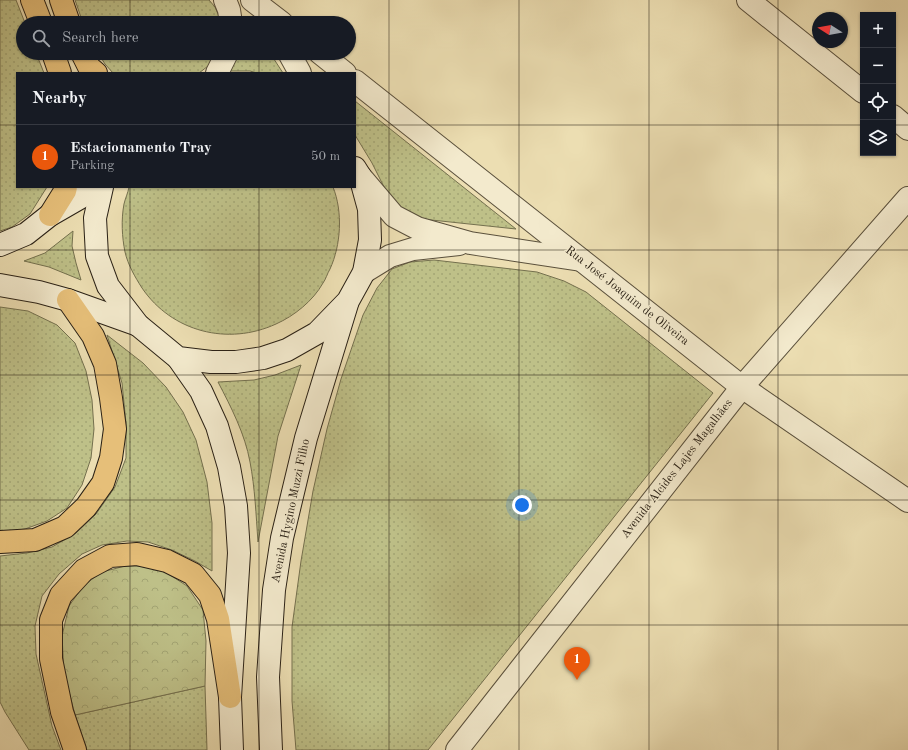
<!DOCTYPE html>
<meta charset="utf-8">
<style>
:root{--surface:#171b24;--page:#20242c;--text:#f1f3f6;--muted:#9ea1a6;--line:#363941;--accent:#ea580c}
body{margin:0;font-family:"Old Standard TT",serif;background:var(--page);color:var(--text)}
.controls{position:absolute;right:12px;top:12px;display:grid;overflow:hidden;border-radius:0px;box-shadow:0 1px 3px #0004}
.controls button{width:36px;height:36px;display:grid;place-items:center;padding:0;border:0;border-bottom:1px solid var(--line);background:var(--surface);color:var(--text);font:20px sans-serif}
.compass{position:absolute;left:812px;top:12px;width:36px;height:36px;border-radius:50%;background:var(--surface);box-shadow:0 1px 3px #0004;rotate:281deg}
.you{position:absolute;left:522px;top:505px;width:14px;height:14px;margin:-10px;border:3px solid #fff;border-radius:50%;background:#1a73e8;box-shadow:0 0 0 6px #1a73e833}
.badge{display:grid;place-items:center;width:26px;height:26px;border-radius:50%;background:var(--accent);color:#fff;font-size:13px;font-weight:700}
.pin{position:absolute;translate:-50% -33px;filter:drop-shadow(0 1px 2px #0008)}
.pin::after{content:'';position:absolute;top:21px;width:14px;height:12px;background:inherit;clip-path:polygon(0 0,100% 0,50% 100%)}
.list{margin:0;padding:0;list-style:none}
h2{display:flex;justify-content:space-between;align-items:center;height:52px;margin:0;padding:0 16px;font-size:17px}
h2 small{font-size:13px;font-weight:400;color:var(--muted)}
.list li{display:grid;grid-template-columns:26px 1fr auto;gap:12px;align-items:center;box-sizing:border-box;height:64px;padding:0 16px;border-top:1px solid var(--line)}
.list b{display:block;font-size:15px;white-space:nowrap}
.list p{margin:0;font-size:13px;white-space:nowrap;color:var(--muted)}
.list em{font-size:13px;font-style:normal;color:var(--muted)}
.icon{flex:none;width:22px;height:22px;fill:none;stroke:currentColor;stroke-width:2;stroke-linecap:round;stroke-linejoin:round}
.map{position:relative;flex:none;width:908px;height:750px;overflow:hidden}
.search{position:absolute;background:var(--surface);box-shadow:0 1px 3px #0004;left:16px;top:16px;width:340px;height:44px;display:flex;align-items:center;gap:10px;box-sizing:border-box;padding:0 14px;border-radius:22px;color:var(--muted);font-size:15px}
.panel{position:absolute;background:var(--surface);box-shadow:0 1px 3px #0004;left:16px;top:72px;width:340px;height:116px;border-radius:0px}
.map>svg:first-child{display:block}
.grass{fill:url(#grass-dots);stroke:#74704e}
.forest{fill:url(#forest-crowns);stroke:#74704e}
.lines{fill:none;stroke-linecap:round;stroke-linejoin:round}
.street-casing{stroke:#5a503c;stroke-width:24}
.secondary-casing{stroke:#292015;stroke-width:24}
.highway-casing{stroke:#292015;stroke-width:24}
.street{stroke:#f3eacd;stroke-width:22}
.secondary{stroke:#f3eacd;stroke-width:22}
.highway{stroke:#e6bf79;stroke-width:22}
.grid{fill:none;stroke:#292015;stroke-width:1;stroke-opacity:0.55}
.labels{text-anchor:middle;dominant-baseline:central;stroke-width:3;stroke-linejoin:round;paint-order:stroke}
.street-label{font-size:12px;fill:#292015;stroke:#f3eacd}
</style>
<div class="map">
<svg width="908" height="750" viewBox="0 0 908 750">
<defs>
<pattern id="grass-dots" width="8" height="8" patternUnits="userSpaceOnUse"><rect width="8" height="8" fill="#bec088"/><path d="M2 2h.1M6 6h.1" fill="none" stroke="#a3a574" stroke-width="1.8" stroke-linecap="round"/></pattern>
<pattern id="forest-crowns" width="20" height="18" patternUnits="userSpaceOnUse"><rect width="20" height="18" fill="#bec088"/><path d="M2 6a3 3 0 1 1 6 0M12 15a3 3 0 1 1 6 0" fill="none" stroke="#a3a574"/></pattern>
</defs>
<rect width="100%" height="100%" fill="#ecdeb2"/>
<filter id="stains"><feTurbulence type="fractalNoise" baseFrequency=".005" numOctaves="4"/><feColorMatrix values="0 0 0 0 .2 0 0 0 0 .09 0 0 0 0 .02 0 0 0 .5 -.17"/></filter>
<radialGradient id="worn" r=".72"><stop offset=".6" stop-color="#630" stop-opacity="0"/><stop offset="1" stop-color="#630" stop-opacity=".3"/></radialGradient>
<g class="grass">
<path d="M0,0H16L25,23H23V53H36L44,73H17V187H47L30,214L12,227L0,231Z"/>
<path d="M75,0H209L215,7L222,23H83Z"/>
<path d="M98,53H217L212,63L199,73H113L105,64Z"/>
<path d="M238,53H270L283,73H257L250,71H229Z"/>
<path d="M355,101L516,229L422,219L405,211L390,199L372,163L355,135Z"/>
<path d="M129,187H333C343,212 341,245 330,269C327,274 326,279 323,283C313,301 294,316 276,324C228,346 172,332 142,288C135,277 128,265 125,252C122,237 121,220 124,204C125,199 128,193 129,187Z"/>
<path d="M73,231L72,246L76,263L81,280L49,267L24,261L45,253Z"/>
<path d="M434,260L537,272L564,281L586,292L713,393L428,750H296L292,701V627L301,561L313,491L327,429L341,379L363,315L377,288L392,269L410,262Z"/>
<path d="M0,307L28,311L57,325L75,343L86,371L92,400L94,429L91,458L82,485L67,508L47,521L25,529L4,532L0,531Z"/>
<path d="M107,335L143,363L166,387L183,412L196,440L207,482L212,523V571L195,561L172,550L148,542L127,541L102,545L82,554L59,574L42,596L35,626L36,654L52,726L61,750H29L5,712L0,702V556L27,553L52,547L76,533L96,514L115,487L126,458V423L122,383Z"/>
<path d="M301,365L278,436L258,542C256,515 255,488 250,462C245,434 231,407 218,382L254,380L275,375Z"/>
<path d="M205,686L207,750H87L75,715Z"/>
</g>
<path class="forest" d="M125,566H147L167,573L187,586L203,610L206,641L205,686L75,715L64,672L62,636L69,606L84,585L102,572Z"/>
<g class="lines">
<defs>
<g id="street">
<path d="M225,0L229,10L231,23"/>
<path d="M252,0L282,23"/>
<path d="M748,0L863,92"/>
<path d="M289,53L300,73"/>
<path d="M320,53L345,73"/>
<path d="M217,73L227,53"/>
<path d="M355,81L742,387L908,501"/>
<path d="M893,116L908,129"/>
<path d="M360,176L394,216L417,228L470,243L581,260"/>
<path d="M364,272L390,256L413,249L459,244"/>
<path d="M457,750L742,387L908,198"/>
</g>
<g id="secondary">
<path d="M102,187L95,218L97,256L108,286L138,325L178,358L211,362H236L263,358L287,350L317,333L348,301L364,272L370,240L369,209L360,176L355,168"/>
<path d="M0,245L26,234L50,215L83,196L92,187"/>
<path d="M0,285L39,292L68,300L138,325"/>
<path d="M178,358L201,391L217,426L229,467L236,506L239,553L230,697L232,750"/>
<path d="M271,750L268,677L274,590L282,538L306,438L347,304"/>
</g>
<g id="highway">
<path d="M32,0L41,23"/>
<path d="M61,0L69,23"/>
<path d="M53,53L60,73"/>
<path d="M82,53L89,67L96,73"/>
<path d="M50,215L65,191L66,187"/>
<path d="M0,542L35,540L65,527L86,507L103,483L111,458L115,429L111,398L105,364L93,336L68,300"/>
<path d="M75,750L62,712L51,659V620L61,595L84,570L110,556L137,554L167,561L193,574L210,595L218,619L230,697"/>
</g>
</defs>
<use href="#street" class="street-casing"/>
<use href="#secondary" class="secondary-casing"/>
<use href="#highway" class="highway-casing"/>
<use href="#street" class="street"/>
<use href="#secondary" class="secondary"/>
<use href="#highway" class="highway"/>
</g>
<path class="grid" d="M130,0V23M259,0V23M389,0V750M519,0V750M649,0V750M778,0V750M130,53V73M259,53V73M0,125H17M355,125H863M893,125H908M130,187V750M259,187V750M0,250H908M0,375H908M0,500H908M0,625H908"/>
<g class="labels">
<g class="street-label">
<text transform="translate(627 296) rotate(38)">Rua José Joaquim de Oliveira</text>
<text transform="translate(677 469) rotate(-52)">Avenida Alcides Lajes Magalhães</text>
<text transform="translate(291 511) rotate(-78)">Avenida Hygino Muzzi Filho</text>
</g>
</g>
<rect width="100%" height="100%" filter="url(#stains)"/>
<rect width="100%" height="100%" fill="url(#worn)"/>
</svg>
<div class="controls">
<button>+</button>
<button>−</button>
<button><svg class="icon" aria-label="locate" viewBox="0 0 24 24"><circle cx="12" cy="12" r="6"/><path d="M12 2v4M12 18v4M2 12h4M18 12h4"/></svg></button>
<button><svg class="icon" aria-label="layers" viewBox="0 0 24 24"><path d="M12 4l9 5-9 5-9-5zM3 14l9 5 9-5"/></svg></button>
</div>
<svg class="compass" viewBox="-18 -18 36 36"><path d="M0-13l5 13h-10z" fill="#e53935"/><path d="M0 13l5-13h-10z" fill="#9ea1a6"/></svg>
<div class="you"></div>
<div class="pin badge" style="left:577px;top:680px">1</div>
<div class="search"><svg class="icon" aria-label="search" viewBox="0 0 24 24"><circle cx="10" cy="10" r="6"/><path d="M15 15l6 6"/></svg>Search here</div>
<section class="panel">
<h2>Nearby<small></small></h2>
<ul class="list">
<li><span class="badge">1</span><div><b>Estacionamento Tray</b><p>Parking</p></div><em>50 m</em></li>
</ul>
</section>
</div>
